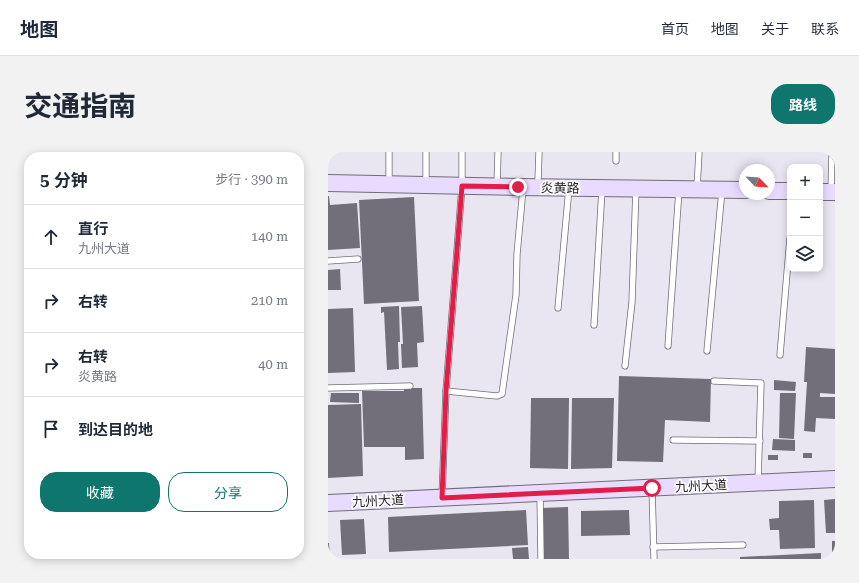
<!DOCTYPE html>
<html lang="zh">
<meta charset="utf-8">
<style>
:root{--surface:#fff;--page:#f2f2f3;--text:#1f2937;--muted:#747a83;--line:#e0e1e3;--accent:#0f766e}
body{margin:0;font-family:"Roboto Serif","Noto Sans SC",serif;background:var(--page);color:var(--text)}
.controls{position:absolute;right:12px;top:12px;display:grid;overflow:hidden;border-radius:8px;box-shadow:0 2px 10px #0003}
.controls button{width:36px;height:36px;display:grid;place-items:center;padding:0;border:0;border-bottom:1px solid var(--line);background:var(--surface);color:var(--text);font:20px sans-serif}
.compass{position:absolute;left:411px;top:12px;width:36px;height:36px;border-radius:50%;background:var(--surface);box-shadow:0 2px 10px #0003;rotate:115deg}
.stop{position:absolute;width:12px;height:12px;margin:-9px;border:3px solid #e11d48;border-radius:50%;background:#fff}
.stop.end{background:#e11d48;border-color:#fff;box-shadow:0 1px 4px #0008}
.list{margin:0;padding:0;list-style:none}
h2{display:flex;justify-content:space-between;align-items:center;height:52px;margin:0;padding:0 16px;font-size:17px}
h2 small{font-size:13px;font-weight:400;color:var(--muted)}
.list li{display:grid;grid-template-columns:26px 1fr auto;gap:12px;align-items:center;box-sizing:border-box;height:64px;padding:0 16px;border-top:1px solid var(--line)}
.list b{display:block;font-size:15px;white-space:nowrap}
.list p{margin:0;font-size:13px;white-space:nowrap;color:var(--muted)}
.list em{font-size:13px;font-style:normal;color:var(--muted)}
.actions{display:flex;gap:8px;padding:12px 16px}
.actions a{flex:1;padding:9px 0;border:1px solid var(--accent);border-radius:16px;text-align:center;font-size:14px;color:var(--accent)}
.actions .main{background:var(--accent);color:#fff}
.icon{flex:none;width:22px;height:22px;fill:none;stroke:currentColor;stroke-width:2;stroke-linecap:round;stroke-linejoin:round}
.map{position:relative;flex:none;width:507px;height:407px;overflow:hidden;border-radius:16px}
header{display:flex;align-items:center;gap:24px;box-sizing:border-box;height:56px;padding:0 20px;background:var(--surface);border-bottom:1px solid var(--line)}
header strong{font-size:19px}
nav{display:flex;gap:22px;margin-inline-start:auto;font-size:14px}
.intro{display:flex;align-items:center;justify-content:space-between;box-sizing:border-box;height:96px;padding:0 24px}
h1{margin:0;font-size:28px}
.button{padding:10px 18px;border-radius:16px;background:var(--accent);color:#fff;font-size:14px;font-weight:700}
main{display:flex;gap:24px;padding:0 24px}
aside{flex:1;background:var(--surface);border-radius:16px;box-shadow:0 2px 10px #0003}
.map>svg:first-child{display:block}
.building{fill:#726f7a}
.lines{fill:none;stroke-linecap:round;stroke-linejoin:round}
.lane-casing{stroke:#706d77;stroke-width:7}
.secondary-casing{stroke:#706d77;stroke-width:18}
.lane{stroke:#fff;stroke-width:5.5}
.secondary{stroke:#e9dbfe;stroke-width:16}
.route{stroke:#e11d48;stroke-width:5}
.labels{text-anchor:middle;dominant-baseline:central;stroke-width:3.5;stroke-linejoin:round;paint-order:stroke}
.street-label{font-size:13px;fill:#28262b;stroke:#fff}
</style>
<header>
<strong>地图</strong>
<nav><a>首页</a><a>地图</a><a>关于</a><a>联系</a></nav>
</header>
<div class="intro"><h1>交通指南</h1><a class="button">路线</a></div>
<main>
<aside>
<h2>5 分钟<small>步行 · 390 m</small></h2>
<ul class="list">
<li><svg class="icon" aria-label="ahead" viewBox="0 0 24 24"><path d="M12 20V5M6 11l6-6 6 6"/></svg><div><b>直行</b><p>九州大道</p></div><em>140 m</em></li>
<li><svg class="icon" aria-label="right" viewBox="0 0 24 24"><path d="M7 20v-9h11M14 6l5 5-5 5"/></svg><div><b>右转</b></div><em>210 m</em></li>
<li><svg class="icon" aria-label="right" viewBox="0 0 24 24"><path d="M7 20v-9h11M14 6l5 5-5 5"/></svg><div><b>右转</b><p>炎黄路</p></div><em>40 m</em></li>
<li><svg class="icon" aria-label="arrive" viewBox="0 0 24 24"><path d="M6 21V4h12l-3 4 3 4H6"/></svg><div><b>到达目的地</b></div></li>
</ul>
<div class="actions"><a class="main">收藏</a><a>分享</a></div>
</aside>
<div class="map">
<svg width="507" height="407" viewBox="0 0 507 407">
<rect width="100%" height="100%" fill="#e9e5f1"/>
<g class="building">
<path d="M0,44H1L2,53L29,51L32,96L0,98Z"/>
<path d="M86,45L91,149L36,152L31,48Z"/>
<path d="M12,117L13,138H0V118Z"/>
<path d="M71,154L72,190H70L71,217L59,218L56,160L53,161V155Z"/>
<path d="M94,154L96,190L89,191L90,215L74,216L73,192H75L73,155Z"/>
<path d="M25,156L27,220L0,221V157Z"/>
<path d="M478,195L507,197V242L492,241V245H507V267L488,266L487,280L476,279L479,230H476Z"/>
<path d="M291,224L383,227L382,270L337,268L335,310L289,309Z"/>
<path d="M446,228L468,230L467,239L446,238Z"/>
<path d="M76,236H94L96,307L77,308V295H36L34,239H76Z"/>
<path d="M3,241H31V251L2,250Z"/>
<path d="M452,241H468L466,287L451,286Z"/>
<path d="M203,246H241L240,317L202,316Z"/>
<path d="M244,246H286L284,316L243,317Z"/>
<path d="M33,252L35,324L0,326V253Z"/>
<path d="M445,287L467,288V299L444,298Z"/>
<rect x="475" y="301" width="9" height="5"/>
<rect x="440" y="303" width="10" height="5"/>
<path d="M507,347V381H498L496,348Z"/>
<path d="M486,348L487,396L452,397L451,378H442L441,367L451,366V349Z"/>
<path d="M240,355L241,407H215L213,356Z"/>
<path d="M198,358L200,393L61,400L60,365Z"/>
<path d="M301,358L302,383L253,384V359Z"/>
<path d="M36,367L38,402L14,403L12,368Z"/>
<rect x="504" y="389" width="3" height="18"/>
<path d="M0,391H1L2,407H0Z"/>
<path d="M200,395L201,407H185L184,396Z"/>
<path d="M493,401V407H412V405Z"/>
</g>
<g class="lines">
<defs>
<g id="lane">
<path d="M61,0V32"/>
<path d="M98,0V32"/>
<path d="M288,9V0"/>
<path d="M210,29L211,0"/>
<path d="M169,34L170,0"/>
<path d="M369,36L371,0"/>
<path d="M503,39L504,1"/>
<path d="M0,109L30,107"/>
<path d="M230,156L241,36"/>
<path d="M266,173L274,37"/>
<path d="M340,194L351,38"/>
<path d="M379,199L394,38"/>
<path d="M452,203L462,86"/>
<path d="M297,214L304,150L308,37"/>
<path d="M386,229L433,231L430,329"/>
<path d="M0,236L82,234"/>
<path d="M118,239L169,244L174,242L188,143L189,102L195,37"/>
<path d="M345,288L432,289"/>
<path d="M324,336L326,407"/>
<path d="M212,341L213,407"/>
<path d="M114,345L118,239L134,34V0"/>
<path d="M325,395L415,393"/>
</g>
<g id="secondary">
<path d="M0,31L190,35L417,38"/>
<path d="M441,39H462"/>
<path d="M492,40H507"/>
<path d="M0,351L507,327"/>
</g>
</defs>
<use href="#lane" class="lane-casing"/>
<use href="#secondary" class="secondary-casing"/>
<use href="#lane" class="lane"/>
<use href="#secondary" class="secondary"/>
</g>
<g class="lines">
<path class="route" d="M190,35L134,34L118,239L114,346L324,336"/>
</g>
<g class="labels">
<g class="street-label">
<text transform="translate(232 36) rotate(1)">炎黄路</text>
<text transform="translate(373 334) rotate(-3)">九州大道</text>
<text transform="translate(50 349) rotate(-3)">九州大道</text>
</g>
</g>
</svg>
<div class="controls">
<button>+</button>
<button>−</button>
<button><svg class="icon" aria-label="layers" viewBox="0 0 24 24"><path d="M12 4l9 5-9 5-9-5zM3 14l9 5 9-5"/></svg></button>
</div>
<svg class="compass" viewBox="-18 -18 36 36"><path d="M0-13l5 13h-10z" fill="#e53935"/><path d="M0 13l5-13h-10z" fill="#747a83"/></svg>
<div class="stop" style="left:324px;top:336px"></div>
<div class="stop end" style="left:190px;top:35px"></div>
</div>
</main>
